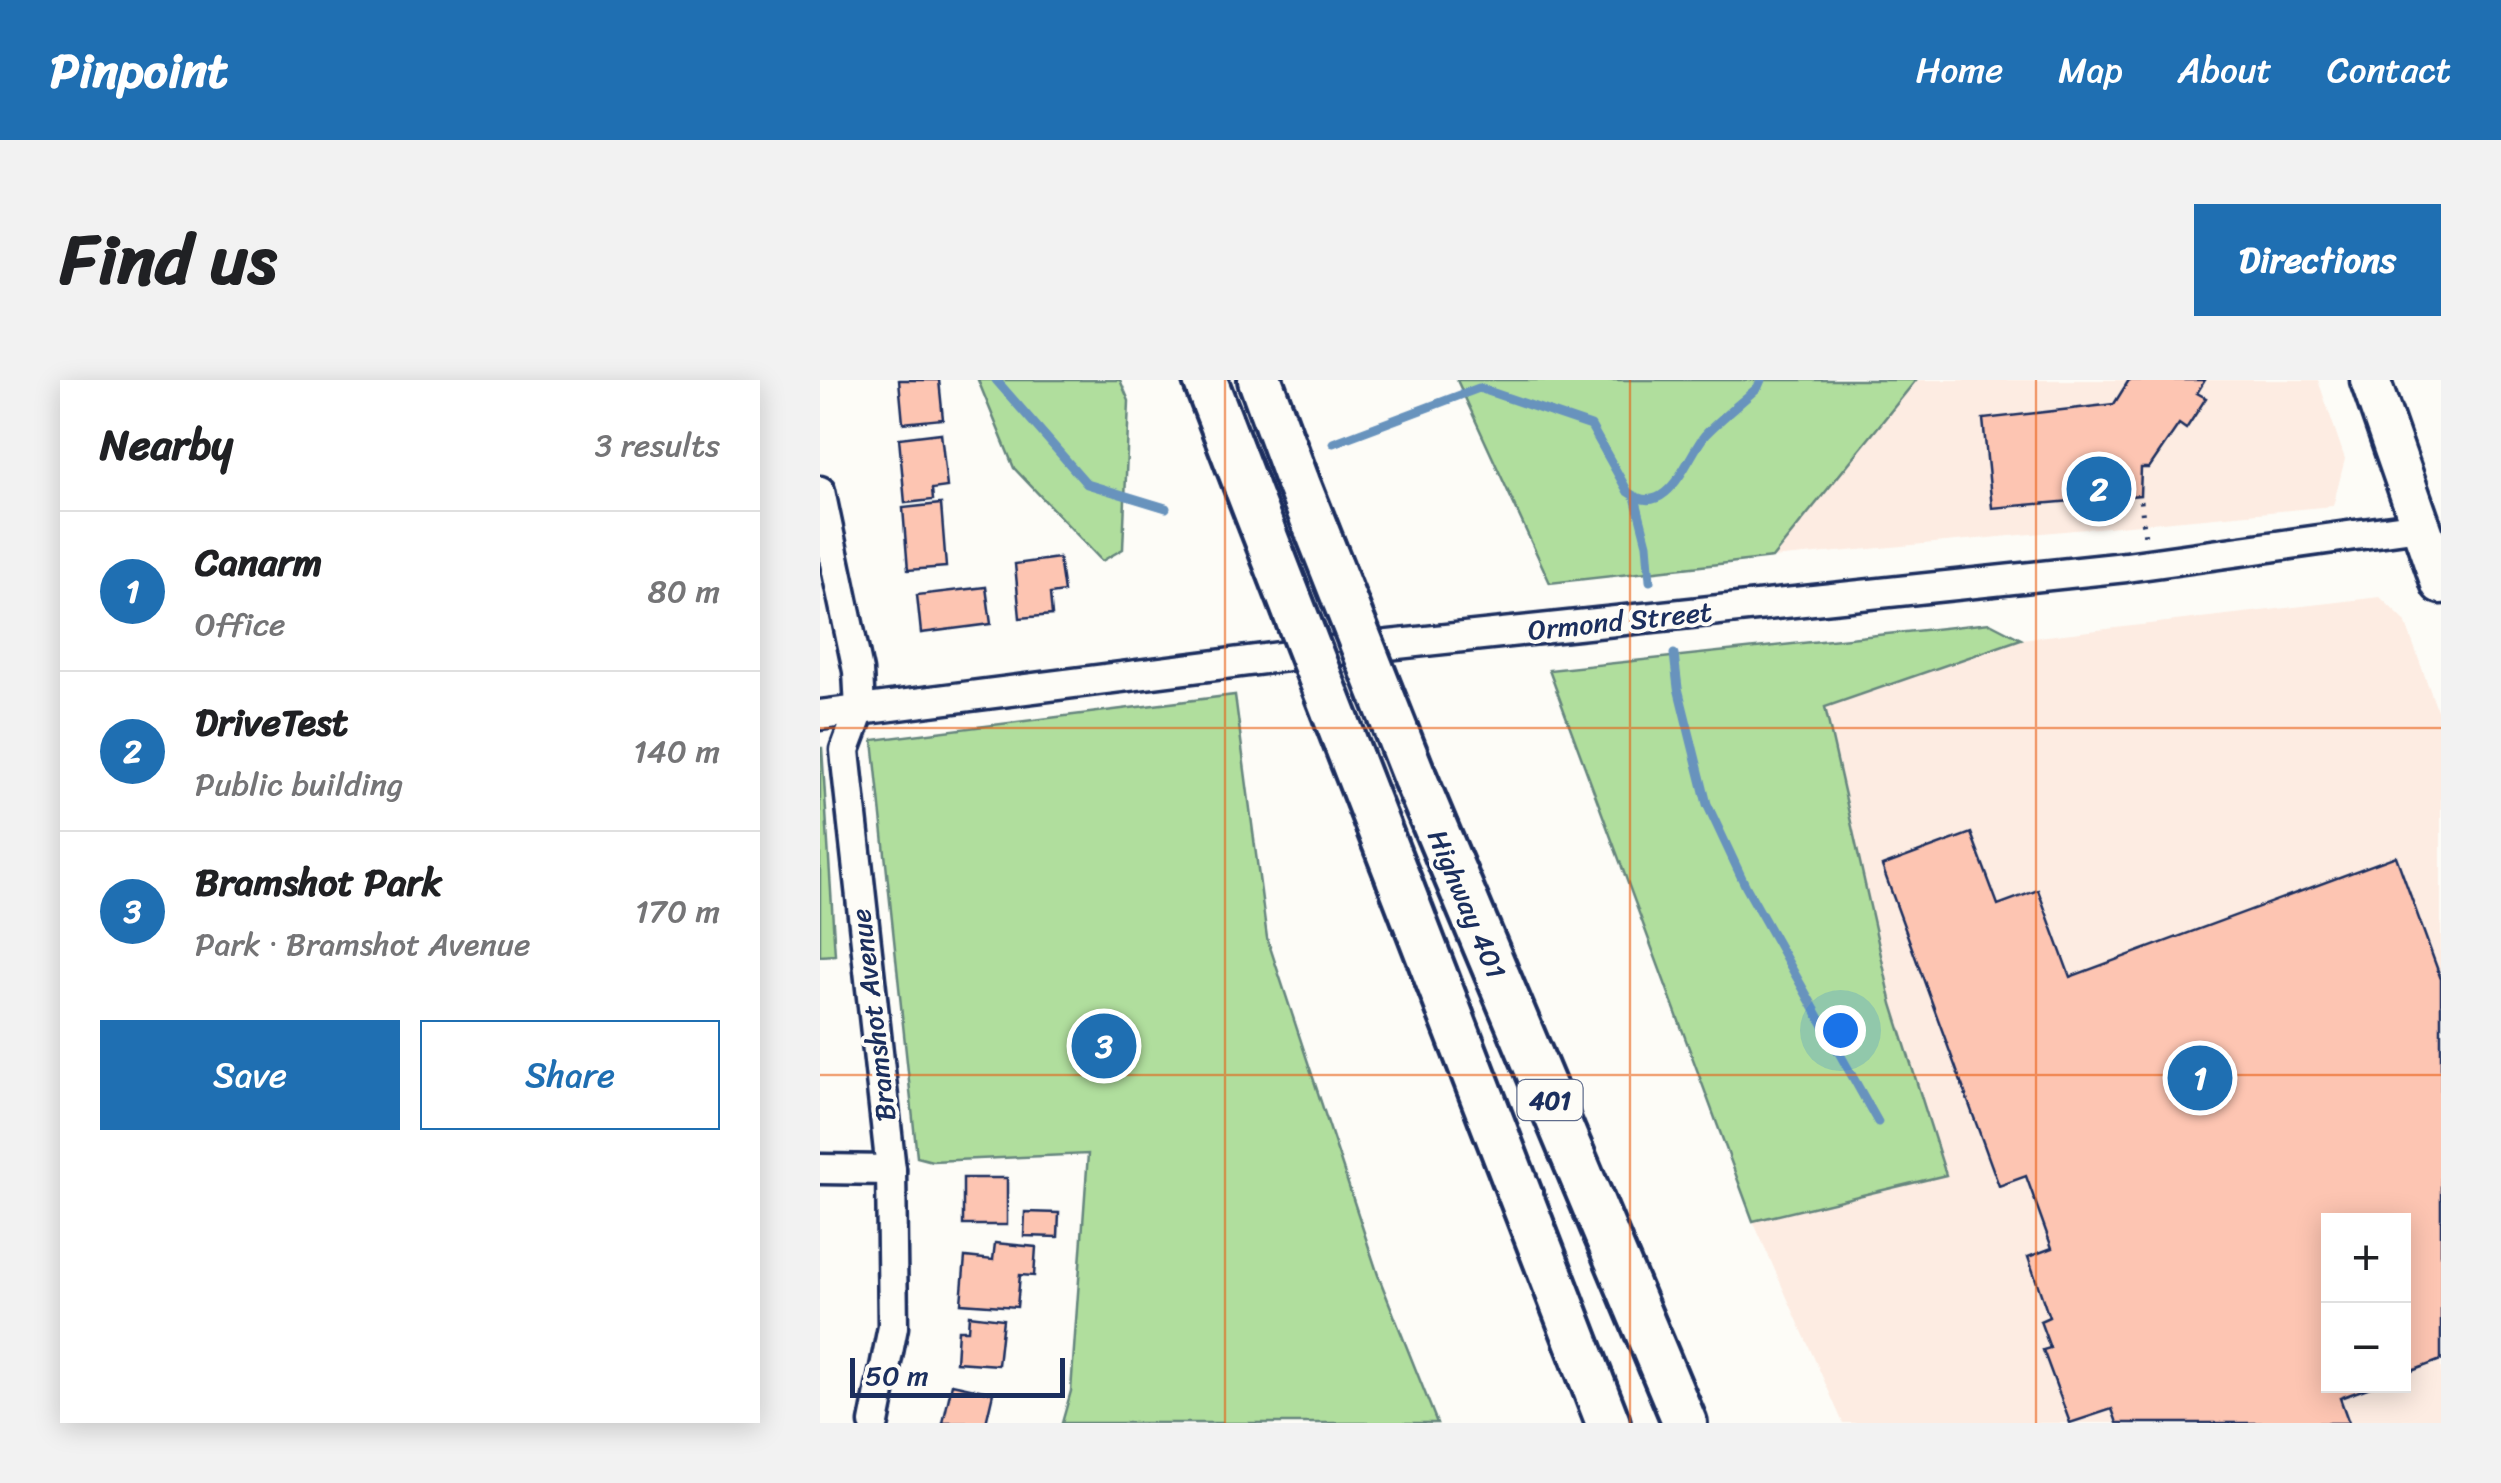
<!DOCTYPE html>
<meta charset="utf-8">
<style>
:root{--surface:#fff;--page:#f2f2f2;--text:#202124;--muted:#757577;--line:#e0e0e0;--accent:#1f6fb2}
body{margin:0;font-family:Sriracha,sans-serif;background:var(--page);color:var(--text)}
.controls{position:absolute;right:30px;bottom:30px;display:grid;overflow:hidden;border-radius:0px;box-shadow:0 5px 25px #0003}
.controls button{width:90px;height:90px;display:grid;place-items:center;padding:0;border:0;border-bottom:2px solid var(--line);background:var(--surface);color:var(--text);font:50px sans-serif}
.scale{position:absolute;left:30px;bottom:25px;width:215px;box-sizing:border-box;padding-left:10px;border:5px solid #1b2f5e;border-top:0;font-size:28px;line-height:35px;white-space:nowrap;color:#1b2f5e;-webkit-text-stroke:8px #fdfcf7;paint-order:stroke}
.you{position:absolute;left:1020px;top:650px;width:35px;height:35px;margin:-25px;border:8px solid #fff;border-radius:50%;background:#1a73e8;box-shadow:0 0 0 15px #1a73e833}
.badge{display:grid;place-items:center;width:65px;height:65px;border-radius:50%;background:var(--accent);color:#fff;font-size:32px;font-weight:700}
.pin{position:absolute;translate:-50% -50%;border:5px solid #fff;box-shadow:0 2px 10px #0006}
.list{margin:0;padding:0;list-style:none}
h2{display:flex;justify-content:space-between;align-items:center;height:130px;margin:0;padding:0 40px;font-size:42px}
h2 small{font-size:32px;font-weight:400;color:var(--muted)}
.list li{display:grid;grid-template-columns:65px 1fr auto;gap:30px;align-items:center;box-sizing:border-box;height:160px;padding:0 40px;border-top:2px solid var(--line)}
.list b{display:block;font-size:38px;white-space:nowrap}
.list p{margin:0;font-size:32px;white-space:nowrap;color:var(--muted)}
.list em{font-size:32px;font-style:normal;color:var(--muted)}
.actions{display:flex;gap:20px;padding:30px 40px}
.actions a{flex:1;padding:22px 0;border:2px solid var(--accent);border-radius:0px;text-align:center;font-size:35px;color:var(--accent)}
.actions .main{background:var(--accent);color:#fff}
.map{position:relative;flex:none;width:1621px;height:1043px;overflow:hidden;border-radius:0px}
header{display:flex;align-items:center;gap:60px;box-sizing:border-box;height:140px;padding:0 50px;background:var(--accent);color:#fff}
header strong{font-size:48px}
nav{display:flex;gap:55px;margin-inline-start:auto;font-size:35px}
.intro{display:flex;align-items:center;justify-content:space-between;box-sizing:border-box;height:240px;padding:0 60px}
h1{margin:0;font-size:70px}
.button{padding:25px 45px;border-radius:0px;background:var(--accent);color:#fff;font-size:35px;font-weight:700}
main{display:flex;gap:60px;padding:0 60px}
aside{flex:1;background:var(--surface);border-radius:0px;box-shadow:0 5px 25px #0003}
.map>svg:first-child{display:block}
.built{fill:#fdece2;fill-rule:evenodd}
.green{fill:#b0de9d;stroke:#66867e;stroke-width:2.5}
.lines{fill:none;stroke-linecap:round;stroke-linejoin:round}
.stream{stroke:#6893bd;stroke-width:9}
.building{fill:#fdc5b2;stroke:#1b2f5e;stroke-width:2.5}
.minor-casing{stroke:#1b2f5e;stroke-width:35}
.major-casing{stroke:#1b2f5e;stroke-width:45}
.highway-casing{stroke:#1b2f5e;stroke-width:50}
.path{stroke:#1b2f5e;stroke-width:5;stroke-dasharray:2.5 8;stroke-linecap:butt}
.minor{stroke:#fdfcf7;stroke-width:28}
.major{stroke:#fdfcf7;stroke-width:38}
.highway{stroke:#fdfcf7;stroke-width:42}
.highway-bridge-casing{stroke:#1b2f5e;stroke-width:50;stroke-linecap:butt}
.highway-bridge{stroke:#fdfcf7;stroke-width:42}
.grid{fill:none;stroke:#e8590c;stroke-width:2.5;stroke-opacity:0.55}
.labels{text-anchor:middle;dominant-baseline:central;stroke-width:8;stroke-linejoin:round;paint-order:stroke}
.shield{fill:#fdfcf7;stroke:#5f6c8c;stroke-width:2.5}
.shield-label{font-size:25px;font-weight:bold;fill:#1b2f5e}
.street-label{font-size:28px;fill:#1b2f5e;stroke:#fdfcf7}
</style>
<header>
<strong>Pinpoint</strong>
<nav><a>Home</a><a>Map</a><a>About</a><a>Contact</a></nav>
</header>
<div class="intro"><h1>Find us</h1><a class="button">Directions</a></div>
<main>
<aside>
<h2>Nearby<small>3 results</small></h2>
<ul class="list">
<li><span class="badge">1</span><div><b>Canarm</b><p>Office</p></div><em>80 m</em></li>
<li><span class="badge">2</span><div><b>DriveTest</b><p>Public building</p></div><em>140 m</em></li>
<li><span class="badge">3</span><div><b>Bramshot Park</b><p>Park · Bramshot Avenue</p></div><em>170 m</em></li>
</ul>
<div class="actions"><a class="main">Save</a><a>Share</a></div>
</aside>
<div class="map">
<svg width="1621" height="1043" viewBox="0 0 1621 1043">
<rect width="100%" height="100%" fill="#fdfcf7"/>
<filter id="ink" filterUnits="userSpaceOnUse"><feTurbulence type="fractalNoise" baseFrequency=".01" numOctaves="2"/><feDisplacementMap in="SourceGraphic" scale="20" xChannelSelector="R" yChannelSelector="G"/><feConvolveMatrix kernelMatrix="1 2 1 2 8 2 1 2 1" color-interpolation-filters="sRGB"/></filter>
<g filter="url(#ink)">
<g class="built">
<path d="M1096,0H1498L1525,79L1513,126L952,178Z"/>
<path d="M1560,217L1585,241L1621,341V1043H1023L933,841L1126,795L1072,624L1005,327L1201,259ZM1508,841H1584V1006H1508Z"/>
</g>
<g class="green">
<path d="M158,0H300L309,21L303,169L282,181L194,88Z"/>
<path d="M637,0H1096L952,178L730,203Z"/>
<path d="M1170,243L1201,259L1005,327L1072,624L1126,795L933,841L729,290Z"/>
<path d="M415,315L447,558L558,895L617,1043H242L251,1011L268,774L112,781L97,777L53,360Z"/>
<path d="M0,368H2L15,575L0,576Z"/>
</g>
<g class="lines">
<g class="stream">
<path d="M176,0L267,104L346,128"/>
<path d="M513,63L659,8L771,46L808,112C848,142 867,76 885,55C901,38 921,23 938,7L941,0"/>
<path d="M815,117L827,164L830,201"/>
<path d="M854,274L858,308L887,424L926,507L1058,742"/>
</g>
</g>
<g class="building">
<path d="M79,0H119L123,39L83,43Z"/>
<path d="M1309,0H1385L1377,13L1386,18L1366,49L1359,44L1329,88H1321L1320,115L1172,128L1163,39L1294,24Z"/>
<path d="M121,53L127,107L112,109L113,120L85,123L79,58Z"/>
<path d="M121,124L126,187L88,190L83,128Z"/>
<path d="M239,178L244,212L230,214L232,235L200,238L195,184Z"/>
<path d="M166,207L171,244L101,253L97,215Z"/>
<path d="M1151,453L1178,525L1218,510L1250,597L1576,476L1621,599V980L1584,994V841H1508V1006H1553L1520,1018L1529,1043H1297L1292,1029L1250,1043L1223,970L1230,968L1220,941L1229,937L1208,877L1232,868L1206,796L1179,806L1062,486Z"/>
<rect x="143" y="798" width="44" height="47"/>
<path d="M205,832L239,833L238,857L204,856Z"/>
<path d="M175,863L216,867L214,896L200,895L197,927L141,923L145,877L173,880Z"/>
<path d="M149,935L183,939L178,985L136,982L138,950H148Z"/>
<path d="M132,1004L173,1013L166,1043H123Z"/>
</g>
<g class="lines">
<defs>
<g id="minor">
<path d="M0,111L38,291L40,330L25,370L26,381L71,790L73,947L54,1043"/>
<path d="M0,335L483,274L1306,187L1600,146"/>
<path d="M0,789L71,790"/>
</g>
<path id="major" d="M1550,0L1621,204"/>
<g id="highway">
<path d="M385,0L427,109"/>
<path d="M440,0L478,103"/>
<path d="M594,396L865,1043"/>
<path d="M578,498L788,1043"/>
</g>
</defs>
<use href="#minor" class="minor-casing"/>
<use href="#major" class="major-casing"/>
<use href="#highway" class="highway-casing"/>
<path class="path" d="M1321,121L1325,158"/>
<use href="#minor" class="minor"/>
<use href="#major" class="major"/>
<use href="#highway" class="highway"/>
<defs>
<g id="highway-bridge">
<path d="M478,103L594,396"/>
<path d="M427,109L578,498"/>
</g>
</defs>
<use href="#highway-bridge" class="highway-bridge-casing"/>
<use href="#highway-bridge" class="highway-bridge"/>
</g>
</g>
<path class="grid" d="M405,0V1043M810,0V1043M1216,0V1043M0,348H1621M0,695H1621"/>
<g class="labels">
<rect class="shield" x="697.5" y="700" width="65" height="40" rx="8"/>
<g class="shield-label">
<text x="730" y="720">401</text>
</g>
<g class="street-label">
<text transform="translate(800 241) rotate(-6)">Ormond Street</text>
<text transform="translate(647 524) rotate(67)">Highway 401</text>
<text transform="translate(53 635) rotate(-97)">Bramshot Avenue</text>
</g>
</g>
</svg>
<div class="controls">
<button>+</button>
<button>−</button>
</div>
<div class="scale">50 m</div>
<div class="you"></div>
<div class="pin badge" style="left:1380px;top:698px">1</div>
<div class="pin badge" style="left:1279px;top:109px">2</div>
<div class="pin badge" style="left:284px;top:666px">3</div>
</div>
</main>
